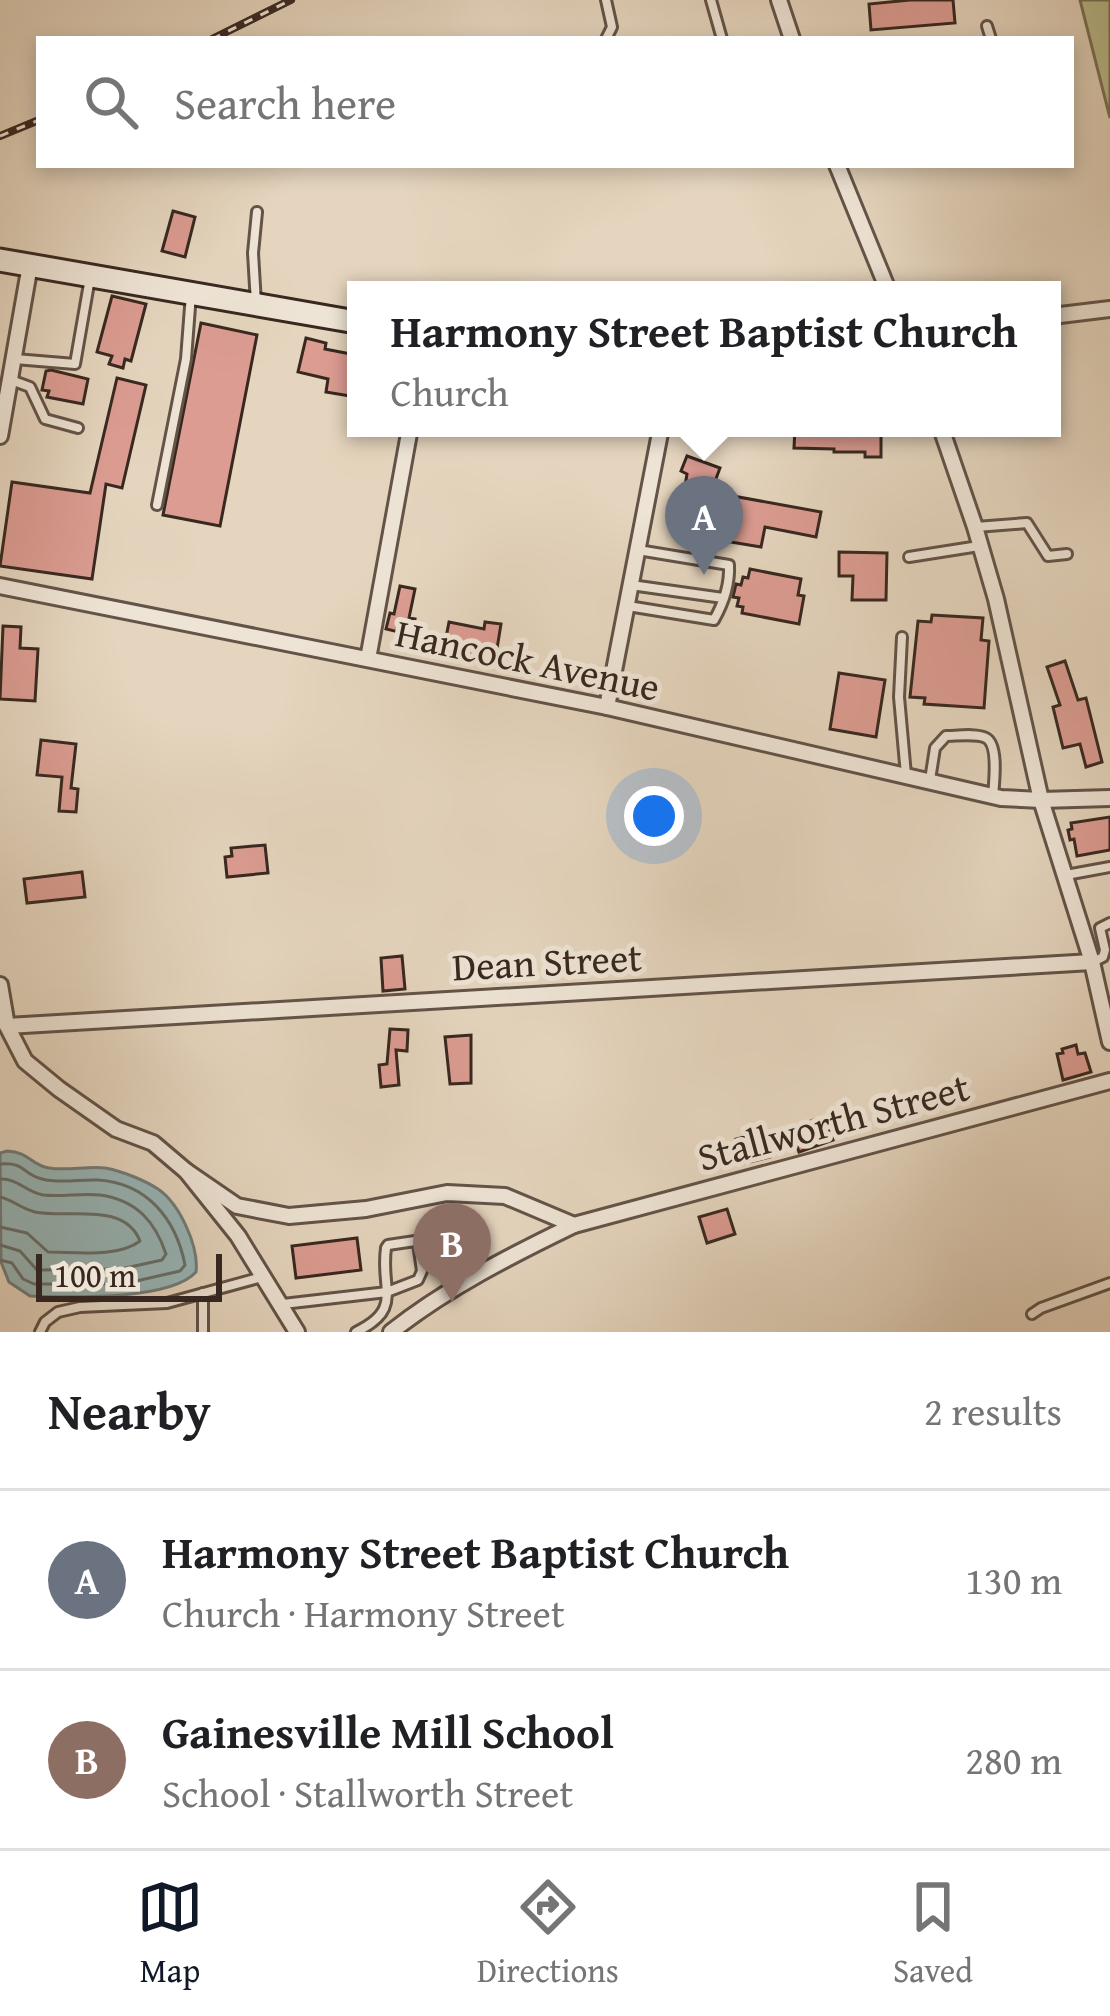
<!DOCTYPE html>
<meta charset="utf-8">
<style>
:root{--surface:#fff;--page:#f2f2f2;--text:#202124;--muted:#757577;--line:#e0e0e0;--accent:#111827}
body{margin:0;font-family:"Gentium Book Plus",serif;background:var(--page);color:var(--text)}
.scale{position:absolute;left:36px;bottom:30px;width:186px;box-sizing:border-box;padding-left:12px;border:6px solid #382820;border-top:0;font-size:33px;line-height:42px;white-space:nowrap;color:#382820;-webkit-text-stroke:9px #eee4d5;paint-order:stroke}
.you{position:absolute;left:654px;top:816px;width:42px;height:42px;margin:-30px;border:9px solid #fff;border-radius:50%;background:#1a73e8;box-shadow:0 0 0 18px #1a73e833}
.badge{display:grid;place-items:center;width:78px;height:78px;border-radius:50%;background:var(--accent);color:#fff;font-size:39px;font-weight:700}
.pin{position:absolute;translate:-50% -99px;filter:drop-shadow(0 3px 6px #0008)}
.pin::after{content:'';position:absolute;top:63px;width:42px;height:36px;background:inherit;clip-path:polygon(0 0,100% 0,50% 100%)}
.popup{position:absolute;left:347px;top:281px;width:714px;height:156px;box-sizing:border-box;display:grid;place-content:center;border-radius:0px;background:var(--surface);filter:drop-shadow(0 3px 9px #0005);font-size:39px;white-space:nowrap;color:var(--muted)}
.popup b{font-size:45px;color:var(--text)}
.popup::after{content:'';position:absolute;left:50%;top:100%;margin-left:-24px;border:24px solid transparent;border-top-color:var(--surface)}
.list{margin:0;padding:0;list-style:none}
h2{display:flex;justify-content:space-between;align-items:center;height:156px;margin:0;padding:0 48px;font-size:51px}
h2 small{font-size:39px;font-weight:400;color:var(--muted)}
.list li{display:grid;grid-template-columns:78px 1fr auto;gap:36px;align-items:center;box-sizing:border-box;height:180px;padding:0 48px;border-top:3px solid var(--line)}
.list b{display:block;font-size:45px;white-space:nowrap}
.list p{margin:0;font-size:39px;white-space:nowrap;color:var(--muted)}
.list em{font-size:39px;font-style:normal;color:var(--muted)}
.icon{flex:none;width:66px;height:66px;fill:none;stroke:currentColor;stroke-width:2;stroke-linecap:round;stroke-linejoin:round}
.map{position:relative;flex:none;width:1110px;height:1332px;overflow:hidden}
.search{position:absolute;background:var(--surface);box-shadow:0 6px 18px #0003;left:36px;right:36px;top:36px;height:132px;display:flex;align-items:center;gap:30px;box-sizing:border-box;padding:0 42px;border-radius:0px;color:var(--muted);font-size:45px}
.sheet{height:516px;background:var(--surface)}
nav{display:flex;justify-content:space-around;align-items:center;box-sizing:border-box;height:168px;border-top:3px solid var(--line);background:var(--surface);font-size:33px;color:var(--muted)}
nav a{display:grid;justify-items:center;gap:6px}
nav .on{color:var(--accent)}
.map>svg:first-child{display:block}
.green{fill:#bbbc8d;stroke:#7a7256;stroke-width:3}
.water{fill:#98b7b9;stroke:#727e7c;stroke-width:3}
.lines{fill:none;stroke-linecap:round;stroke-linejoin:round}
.shore{stroke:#68706c;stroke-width:3}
.building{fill:#dc9c92;stroke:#382820;stroke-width:3}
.lane-casing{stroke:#635348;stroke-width:14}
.street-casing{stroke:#635348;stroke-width:20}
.secondary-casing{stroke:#382820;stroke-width:27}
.lane{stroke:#eee4d5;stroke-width:8}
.street{stroke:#eee4d5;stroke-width:14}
.secondary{stroke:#eee4d5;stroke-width:21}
.rail-casing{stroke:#382820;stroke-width:8}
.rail{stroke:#eee4d5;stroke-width:3;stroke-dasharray:9;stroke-linecap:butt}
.labels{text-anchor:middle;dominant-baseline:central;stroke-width:10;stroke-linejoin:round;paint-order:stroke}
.street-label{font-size:39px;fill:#382820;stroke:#eee4d5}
</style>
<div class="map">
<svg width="1110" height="1332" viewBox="0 0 1110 1332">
<rect width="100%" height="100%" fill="#e5d5be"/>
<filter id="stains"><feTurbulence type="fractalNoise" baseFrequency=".00167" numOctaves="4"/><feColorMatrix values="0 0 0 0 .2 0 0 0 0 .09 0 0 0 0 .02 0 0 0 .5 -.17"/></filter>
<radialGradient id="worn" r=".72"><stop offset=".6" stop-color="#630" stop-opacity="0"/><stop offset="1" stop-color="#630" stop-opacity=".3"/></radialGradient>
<path class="green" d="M1080,0H1110V118Z"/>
<path class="water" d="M7,1151C30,1152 30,1165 49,1168C67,1171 87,1166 105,1168C122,1171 144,1180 158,1189C180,1204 199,1247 196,1272C170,1301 69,1297 30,1296L9,1282L1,1262L0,1153Z"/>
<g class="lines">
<g class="shore">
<path d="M0,1164C27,1162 21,1174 42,1179C60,1184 80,1179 98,1180C147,1183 176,1219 185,1265L180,1271L123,1284H34L23,1279L12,1263L0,1260"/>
<path d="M0,1179C17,1178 26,1192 43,1195C62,1197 81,1193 100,1195C136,1200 155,1221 166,1254L162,1260L121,1269L37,1270L20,1251L0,1245"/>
<path d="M0,1197C13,1200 22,1209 35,1212C69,1219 124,1201 140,1241C118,1258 75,1252 48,1252L27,1233L0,1227"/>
</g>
</g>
<g class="building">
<path d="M910,0H953L955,23L871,30L869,4Z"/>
<path d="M173,211L195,217L185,257L162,251Z"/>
<path d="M112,296L146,304L131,361L125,359L123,368L109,364L112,356L97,352Z"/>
<path d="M201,323L257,335L220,526L163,515Z"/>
<path d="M306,338L326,343L325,349L356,355V397L326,392L328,379L298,372Z"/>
<path d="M51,370L88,379L83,404L47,397L49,391L42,390L46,371Z"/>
<path d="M117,378L146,385L122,488L106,484L92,579L0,566L12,482L90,493Z"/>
<path d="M795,428L847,429V433H881V457H865V452H834V449L794,448Z"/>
<path d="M687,456L720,468L711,492L821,512L816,537L765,527L761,547L677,533L687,474L681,471Z"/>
<path d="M839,552L887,553L886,600H852L853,576H839Z"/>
<path d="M750,569L801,579L798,595L804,596L799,624L742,613L743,607L737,606L739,598L733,597L736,584L741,585L743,577L748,578Z"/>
<path d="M400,586L415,589L409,618L415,619L411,635L386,629L390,613L394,614Z"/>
<path d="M932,615L983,618L981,640L989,641L984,708L924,704L925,698L910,697L918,621L931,622Z"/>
<path d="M449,622L484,629L485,622L501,624L495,661L443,653Z"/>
<path d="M3,626L21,627L20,648L38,649L35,701L0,699Z"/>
<path d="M1065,661L1078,700L1086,698L1102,762L1086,767L1080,744L1063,748L1053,707L1060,705L1047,667Z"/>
<path d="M839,673L885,680L876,737L830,729Z"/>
<path d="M41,740L76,744L71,788L78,789L76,812L59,811L62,777L37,775Z"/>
<path d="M1110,817V850L1077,856L1074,839L1070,840L1068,830L1072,829L1071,823Z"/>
<path d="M265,845L268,873L227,877L225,857L232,856L231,848Z"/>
<path d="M82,872L85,897L27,903L24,879Z"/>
<path d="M402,956L405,989L383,991L381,958Z"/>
<path d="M390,1029L408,1030L407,1051L396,1050L399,1085L381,1087L379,1065L387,1064Z"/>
<path d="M471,1035V1083L450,1084L445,1037Z"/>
<path d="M1076,1045L1078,1054L1085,1053L1091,1072L1063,1080L1057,1054L1063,1053L1062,1049Z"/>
<path d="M817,1119L820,1128L828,1125L833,1140L799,1152L791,1128Z"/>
<path d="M764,1132L770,1157L742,1164L736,1139Z"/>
<path d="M727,1209L735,1234L707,1243L699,1217Z"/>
<path d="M446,1223V1226L483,1224L485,1258L452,1261L453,1272L435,1274L434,1224Z"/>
<path d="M357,1238L361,1270L296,1278L292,1246Z"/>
</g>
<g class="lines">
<defs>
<g id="lane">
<path d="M606,0L612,27L606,39"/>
<path d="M711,0L722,39"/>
<path d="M987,26L991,39"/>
<path d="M256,303L253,253L257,212"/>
<path d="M15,359L75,364L90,278"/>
<path d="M11,380L30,387L45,419L78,428"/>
<path d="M157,505L186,359L191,294"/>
<path d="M976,527L1027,523L1048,556L1067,554"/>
<path d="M909,557L979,546"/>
<path d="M631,585L723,598"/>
<path d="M628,606L714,620C723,604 730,584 729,565L638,550"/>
<path d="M902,637L899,697L906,775"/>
<path d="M930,780L935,748L946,736C956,736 977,733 986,738C999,745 994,783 993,796"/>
<path d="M1066,875L1110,867"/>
<path d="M1093,962L1103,957L1105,950L1100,928L1110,923"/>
<path d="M283,1304L387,1292L418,1280L422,1271L418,1243L415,1241L388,1245L386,1248C380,1289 404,1309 356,1332"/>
<path d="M1032,1314L1041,1308L1110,1283"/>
<path d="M40,1332L45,1322L58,1312L80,1307L167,1303L262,1277"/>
<path d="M203,1332V1293"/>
</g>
<g id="street">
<path d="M779,0L792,39"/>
<path d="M837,165L888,290"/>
<path d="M1052,316L1110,309"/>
<path d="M941,428L975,527L996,599L1041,800L1092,962L1110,1042"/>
<path d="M0,436L30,265"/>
<path d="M0,586L607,707L1001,798L1041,800L1110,798"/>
<path d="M368,659L410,428"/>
<path d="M607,707L661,428"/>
<path d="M0,985L7,1026L25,1061L59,1089L116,1129L153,1143L186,1171L238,1236L297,1332"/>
<path d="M7,1026L1092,962"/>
<path d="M186,1171L237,1206L289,1216L366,1209L447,1193L505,1196L574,1225L1110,1081"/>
<path d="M391,1332C447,1288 510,1256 574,1225"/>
</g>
<path id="secondary" d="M0,260L356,322"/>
</defs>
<use href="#lane" class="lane-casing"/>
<use href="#street" class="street-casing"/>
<use href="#secondary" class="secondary-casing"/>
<use href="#lane" class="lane"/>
<use href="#street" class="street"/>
<use href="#secondary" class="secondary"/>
<defs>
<g id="rail">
<path d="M212,39L291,0"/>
<path d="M0,136L39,120"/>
</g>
</defs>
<use href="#rail" class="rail-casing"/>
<use href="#rail" class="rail"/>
</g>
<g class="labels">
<g class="street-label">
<text transform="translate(528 659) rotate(12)">Hancock Avenue</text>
<text transform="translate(547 961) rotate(-3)">Dean Street</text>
<text transform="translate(833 1121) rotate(-15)">Stallworth Street</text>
</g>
</g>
<rect width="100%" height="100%" filter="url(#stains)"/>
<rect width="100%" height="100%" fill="url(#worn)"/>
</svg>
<div class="scale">100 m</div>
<div class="you"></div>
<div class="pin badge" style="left:704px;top:575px;background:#6b7280">A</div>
<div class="popup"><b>Harmony Street Baptist Church</b>Church</div>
<div class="pin badge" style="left:452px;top:1302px;background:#8d6e63">B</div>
<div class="search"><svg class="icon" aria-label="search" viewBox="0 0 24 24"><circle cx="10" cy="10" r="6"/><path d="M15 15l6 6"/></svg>Search here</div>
</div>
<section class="sheet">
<h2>Nearby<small>2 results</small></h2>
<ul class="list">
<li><span class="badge" style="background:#6b7280">A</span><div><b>Harmony Street Baptist Church</b><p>Church · Harmony Street</p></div><em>130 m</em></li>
<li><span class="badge" style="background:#8d6e63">B</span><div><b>Gainesville Mill School</b><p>School · Stallworth Street</p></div><em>280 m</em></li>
</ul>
</section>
<nav>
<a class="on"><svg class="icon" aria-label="map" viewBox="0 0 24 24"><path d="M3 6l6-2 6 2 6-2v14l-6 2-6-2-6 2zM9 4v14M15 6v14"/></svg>Map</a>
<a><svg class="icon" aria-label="directions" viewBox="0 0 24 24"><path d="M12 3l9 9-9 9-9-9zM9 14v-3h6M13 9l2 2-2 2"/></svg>Directions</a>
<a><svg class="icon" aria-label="saved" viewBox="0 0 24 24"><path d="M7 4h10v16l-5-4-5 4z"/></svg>Saved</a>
</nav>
